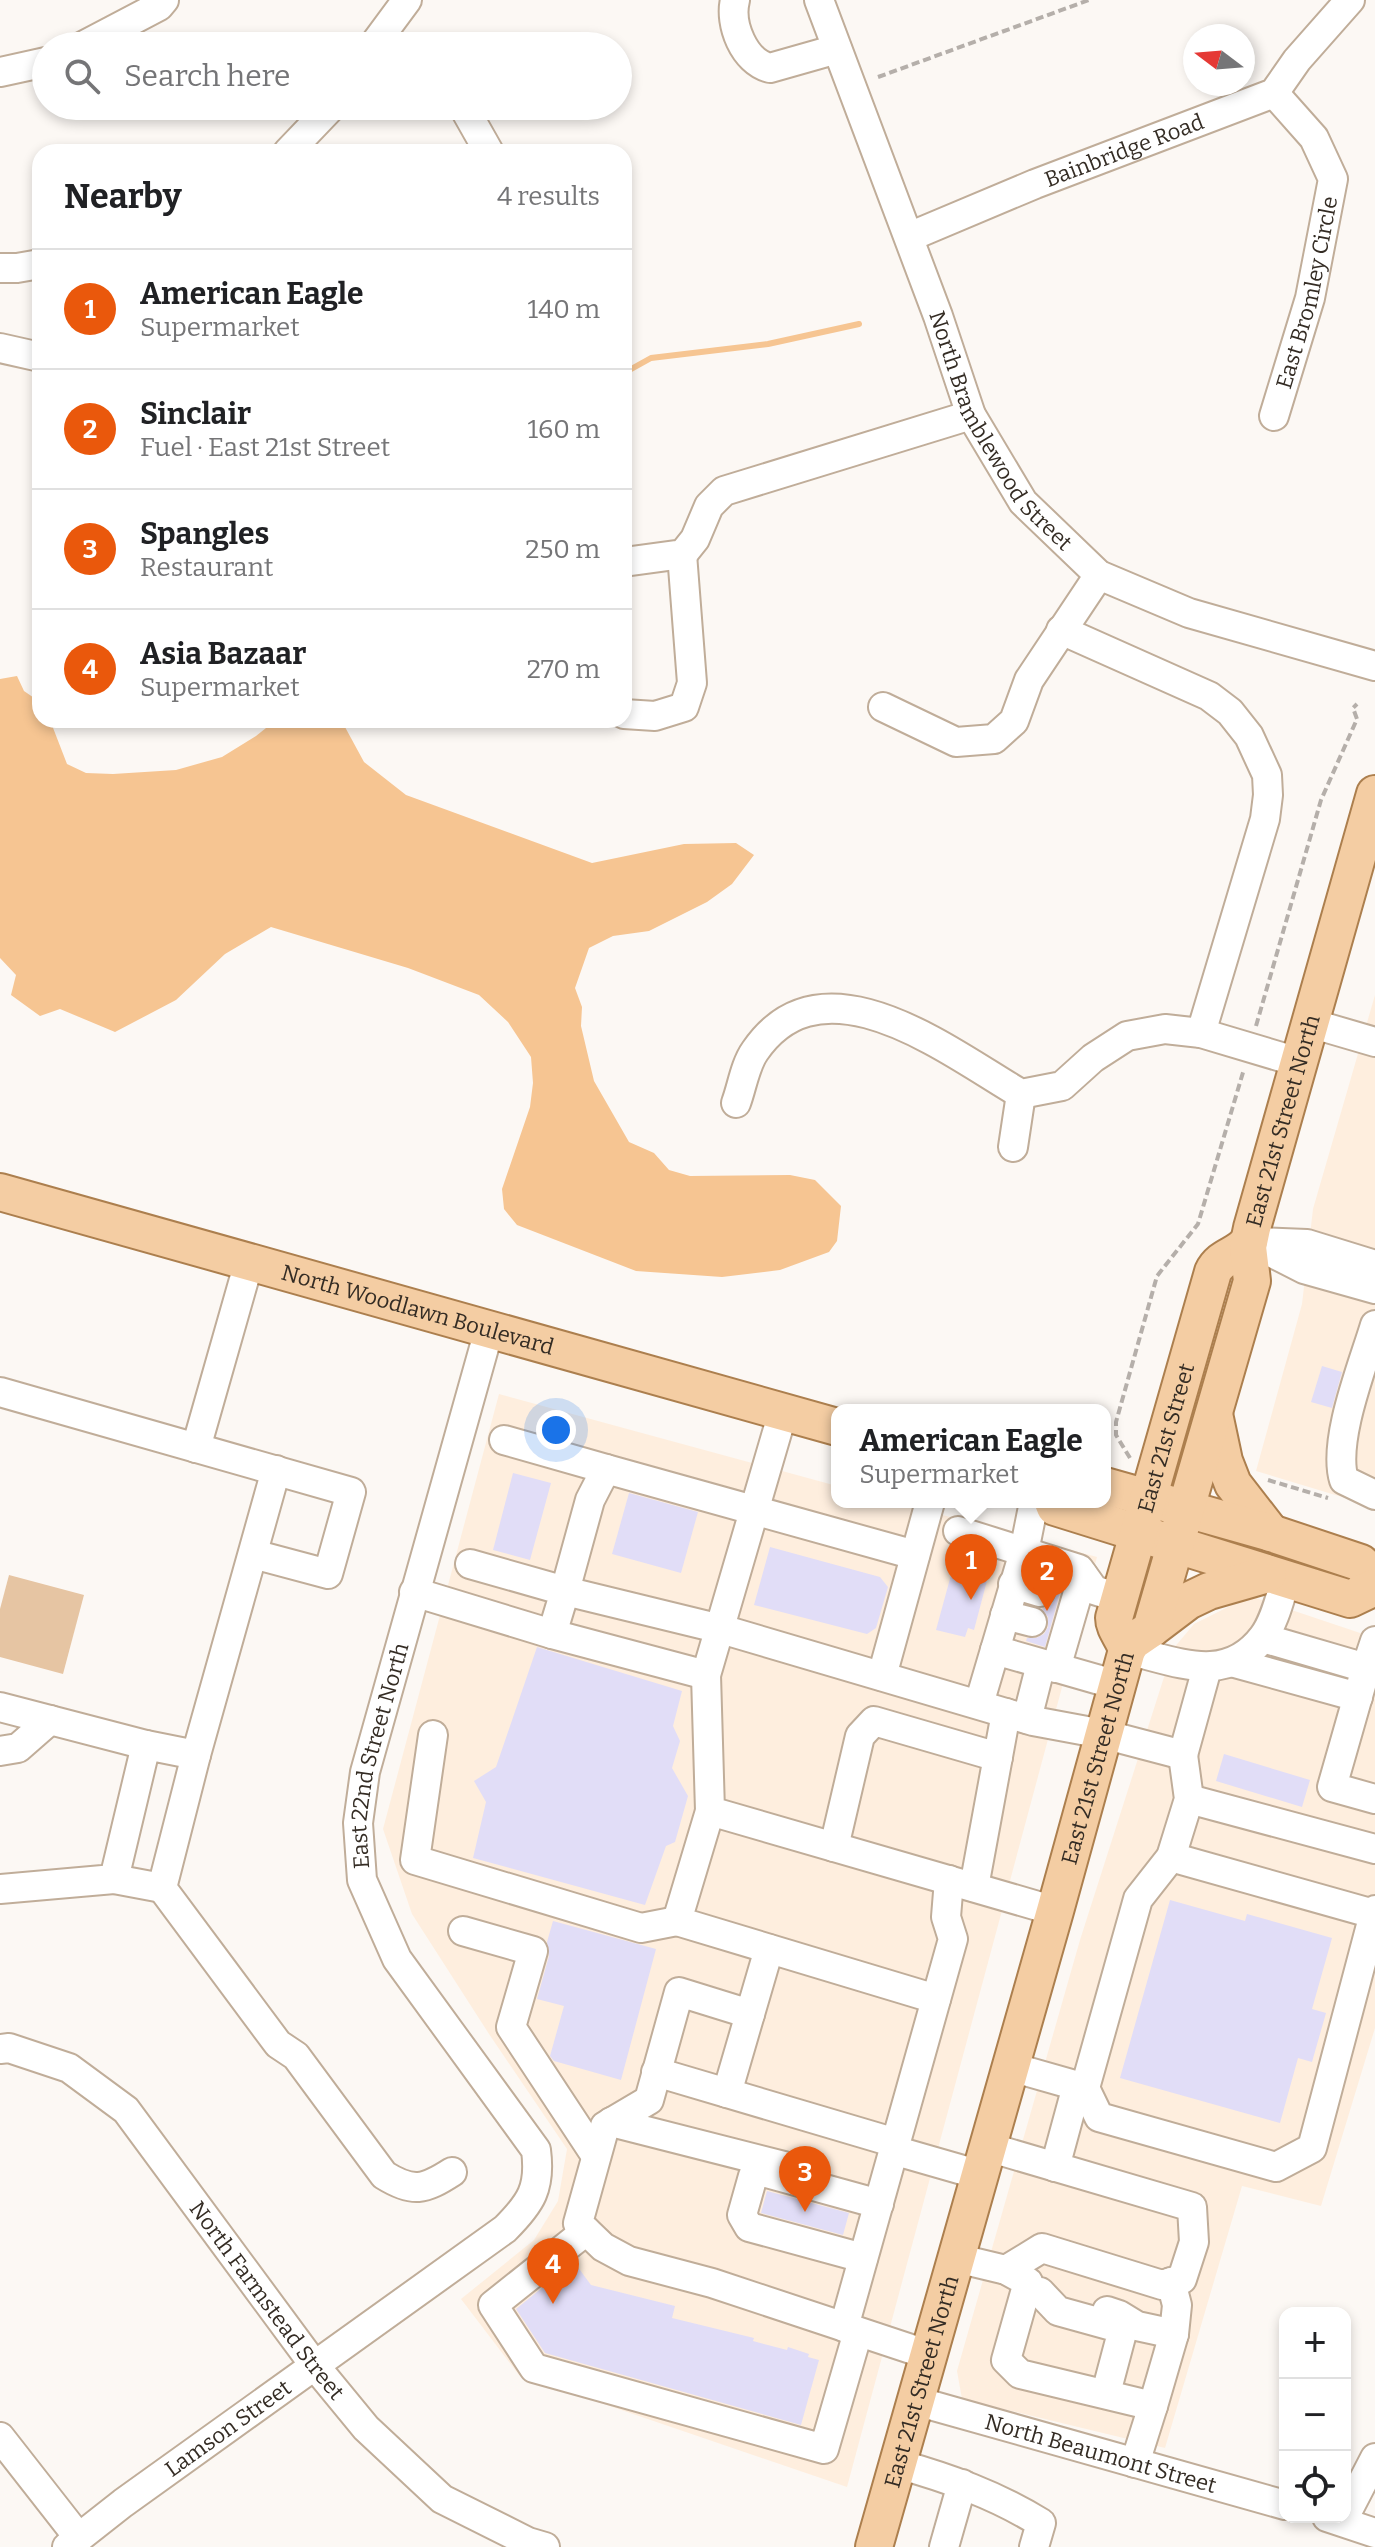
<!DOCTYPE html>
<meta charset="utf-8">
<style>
:root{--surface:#fff;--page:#f2f2f2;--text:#202124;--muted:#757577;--line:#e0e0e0;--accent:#ea580c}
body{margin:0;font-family:Bitter,serif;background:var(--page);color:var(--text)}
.controls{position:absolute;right:24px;bottom:24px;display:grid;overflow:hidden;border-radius:16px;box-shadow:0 4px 12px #0003}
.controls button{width:72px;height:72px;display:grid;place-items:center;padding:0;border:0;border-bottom:2px solid var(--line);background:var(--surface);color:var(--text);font:40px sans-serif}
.compass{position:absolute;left:1183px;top:24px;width:72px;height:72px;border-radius:50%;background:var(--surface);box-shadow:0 4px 12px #0003;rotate:286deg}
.you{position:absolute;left:556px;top:1430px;width:28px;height:28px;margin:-20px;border:6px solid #fff;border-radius:50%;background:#1a73e8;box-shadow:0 0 0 12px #1a73e833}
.badge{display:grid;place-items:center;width:52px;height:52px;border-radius:50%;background:var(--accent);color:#fff;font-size:26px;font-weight:700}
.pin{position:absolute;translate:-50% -66px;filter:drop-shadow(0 2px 4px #0008)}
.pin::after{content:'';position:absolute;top:42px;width:28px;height:24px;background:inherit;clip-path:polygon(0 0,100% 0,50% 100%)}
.popup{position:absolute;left:831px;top:1404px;width:280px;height:104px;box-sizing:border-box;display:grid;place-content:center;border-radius:16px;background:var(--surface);filter:drop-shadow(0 2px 6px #0005);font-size:26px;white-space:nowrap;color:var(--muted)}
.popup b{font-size:30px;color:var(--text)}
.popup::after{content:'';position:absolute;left:50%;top:100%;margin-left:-16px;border:16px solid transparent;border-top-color:var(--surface)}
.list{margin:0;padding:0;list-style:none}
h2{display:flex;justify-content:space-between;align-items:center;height:104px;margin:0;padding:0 32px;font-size:34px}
h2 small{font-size:26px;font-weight:400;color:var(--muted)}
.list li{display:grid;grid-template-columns:52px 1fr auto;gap:24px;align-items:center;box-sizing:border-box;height:120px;padding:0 32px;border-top:2px solid var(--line)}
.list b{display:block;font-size:30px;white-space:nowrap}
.list p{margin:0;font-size:26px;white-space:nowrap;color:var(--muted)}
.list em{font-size:26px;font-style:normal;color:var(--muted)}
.icon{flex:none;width:44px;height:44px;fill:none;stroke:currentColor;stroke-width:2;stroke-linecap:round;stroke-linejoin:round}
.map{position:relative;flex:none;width:1375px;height:2547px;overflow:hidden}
.search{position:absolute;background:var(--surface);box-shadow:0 4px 12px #0003;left:32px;top:32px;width:600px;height:88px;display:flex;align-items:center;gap:20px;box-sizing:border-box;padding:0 28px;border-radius:44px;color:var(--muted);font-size:30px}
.panel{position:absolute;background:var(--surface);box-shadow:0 4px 12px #0003;left:32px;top:144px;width:600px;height:584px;border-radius:24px}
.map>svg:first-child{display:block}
.built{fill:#feeede}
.green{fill:#e6c5a3}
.water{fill:#f6c592}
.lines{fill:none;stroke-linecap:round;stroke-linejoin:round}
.stream{stroke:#f6c592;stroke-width:6}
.building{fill:#e1ddf7}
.minor-casing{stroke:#c0ad99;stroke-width:32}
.major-casing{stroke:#ac7f4e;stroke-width:40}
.path{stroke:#b5afaa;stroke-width:4;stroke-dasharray:8 4;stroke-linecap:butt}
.minor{stroke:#fff;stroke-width:28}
.major{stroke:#f4cda3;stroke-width:36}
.labels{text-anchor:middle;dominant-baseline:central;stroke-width:6;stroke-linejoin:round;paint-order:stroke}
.street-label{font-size:22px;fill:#342c24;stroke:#fff}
</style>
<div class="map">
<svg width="1375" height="2547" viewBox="0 0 1375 2547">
<rect width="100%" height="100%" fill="#fcf8f4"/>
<g class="built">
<path d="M1375,995V1507L1256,1471L1302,1304L1313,1209Z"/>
<path d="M499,1394L837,1486V1502H895L1097,1557L847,2487L519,2375L461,2299L534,2240L558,2201L567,2149L489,2034L412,1914L383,1829Z"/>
<path d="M1250,1596L1375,1638V2028L1321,2206L1242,2186L1165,2448L962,2399L957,2371L1080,1940L1173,1649L1194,1624Z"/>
</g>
<path class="green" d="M9,1575L84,1595L63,1674L0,1657V1609Z"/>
<path class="water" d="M17,676L24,691L40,702V720H50L67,764L86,773L113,774L176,770L222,757L256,736L276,720H344L345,727L364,762L406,795L592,863L684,844L736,843L754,855L732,884L707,902L649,931L613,936L589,948L575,988L582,1007L581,1026L594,1081L629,1142L654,1153L669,1170L690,1176L790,1175L815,1180L841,1206L837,1241L829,1252L780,1270L722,1277L636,1271L517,1225L504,1209L502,1189L530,1107L533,1083L531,1057L508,1022L479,995L408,968L271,927L225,954L176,1000L115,1032L60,1009L40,1016L11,995L16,975L0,958V679Z"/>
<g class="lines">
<path class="stream" d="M624,373L651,358L768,344L859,324"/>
</g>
<g class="building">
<path d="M1322,1366L1342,1372L1332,1408L1311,1402Z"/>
<path d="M513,1473L551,1483L530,1560L493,1550Z"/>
<path d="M629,1493L698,1512L681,1573L612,1554Z"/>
<path d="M770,1547L880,1577L888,1587L876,1628L867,1634L754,1605Z"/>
<path d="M957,1553L986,1560L983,1572L989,1573L974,1630L968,1628L965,1637L936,1630Z"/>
<path d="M1047,1577L1063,1582L1045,1647L1026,1641L1027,1638H1036L1044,1634L1048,1627V1617L1042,1609L1052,1604L1057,1589L1053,1581Z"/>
<path d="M537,1647L682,1691L673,1726L680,1741L672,1768L688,1796L675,1842L666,1846L645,1905L473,1858L486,1802L474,1781L496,1767Z"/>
<path d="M1224,1754L1310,1780L1302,1807L1216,1781Z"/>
<path d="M1170,1900L1245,1921L1247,1914L1332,1938L1312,2009L1326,2013L1312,2062L1298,2058L1280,2123L1120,2078Z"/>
<path d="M553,1921L656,1949L621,2080L554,2061L550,2056L564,2006L537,1999L549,1956L547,1942Z"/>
<path d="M767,2191L849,2213L843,2235L761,2213Z"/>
<path d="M574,2262L591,2285L675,2306L672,2318L754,2338L753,2341L787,2350L788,2347L809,2354L808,2357L819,2360L801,2425L545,2353L516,2309Z"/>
</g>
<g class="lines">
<defs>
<g id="minor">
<path d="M735,0C729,24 744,62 770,68L837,49"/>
<path id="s1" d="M819,0L938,316L971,415L1023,502L1099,575L1189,613L1375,666"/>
<path d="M83,46L159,6L164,0"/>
<path d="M373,46L407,0"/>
<path d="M0,72L46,62"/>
<path d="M463,106L489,152"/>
<path d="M288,152L332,106"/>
<path id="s2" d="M909,237L1035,184L1274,93L1297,60L1350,0"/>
<path d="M0,268H17L40,264"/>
<path d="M0,348L40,357"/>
<path id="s3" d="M1274,416L1310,298L1333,179L1314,138L1274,93"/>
<path d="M624,562L683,554L695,539L709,506L724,491L971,415"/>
<path d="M1061,630L1209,696L1230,712L1249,736L1267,775L1268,795L1265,819L1201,1033"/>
<path d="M883,707L956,742L994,739L1014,721L1029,680L1099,575"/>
<path d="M624,714L655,716L684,707L692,683L682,554"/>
<path d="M1310,1023L1375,1042"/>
<path d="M736,1103C742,1087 745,1065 755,1051C823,952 949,1052 1021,1094L1062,1086L1093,1058L1127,1036L1165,1029L1201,1033L1298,1062"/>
<path d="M1013,1147L1021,1094"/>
<path d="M1249,1241L1304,1269L1375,1289"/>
<path d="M1259,1242L1307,1244L1375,1265"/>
<path d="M1375,1325C1363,1365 1332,1441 1344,1480L1375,1495"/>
<path d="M0,1392L351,1492L328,1574L253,1554"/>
<path d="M504,1440L606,1469"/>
<path d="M196,1448L249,1262"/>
<path d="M958,1531L1079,1569L1094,1590L1119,1598"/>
<path d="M915,1555L606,1469L590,1500L565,1591L721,1629L1033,1721L1103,1734L1183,1755L1207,1668"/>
<path d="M1013,1584L1040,1592"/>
<path d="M414,1592L552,1634L565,1591L470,1564"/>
<path d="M1005,1615L1032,1622"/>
<path d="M552,1634L706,1675L783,1412"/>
<path d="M1263,1638L1366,1668L1375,1641"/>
<path d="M995,1650L1117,1685"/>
<path d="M1127,1650C1176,1661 1226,1686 1263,1637C1275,1621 1280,1597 1286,1579"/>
<path d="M1235,1663L1358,1697"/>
<path d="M1056,1668L1083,1575"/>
<path d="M1366,1668L1332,1787L1375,1799"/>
<path d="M706,1675L710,1811L1055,1911"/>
<path d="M882,1676L930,1502"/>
<path d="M979,1704L1024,1552L1034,1502"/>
<path d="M0,1707L146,1745"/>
<path d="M1027,1719L1041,1664"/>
<path d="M433,1735L415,1860L641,1928L677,1921"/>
<path d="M0,1751L18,1748L50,1720"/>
<path d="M196,1755L276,1470"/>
<path d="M1189,1799L1375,1849"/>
<path d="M710,1811L677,1921L936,1999"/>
<path d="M834,1847L860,1736L874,1721L998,1757"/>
<path d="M1171,1857L1374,1914"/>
<path d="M114,1879L162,1888"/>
<path d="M974,1887L1006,1713"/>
<path d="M0,1889L114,1879L146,1745L196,1755L162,1888L278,2044L296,2056L384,2175C413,2193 424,2190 452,2172"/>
<path d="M463,1931L533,1951L511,2027L596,2156"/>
<path d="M769,1949L750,2014L679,1992L649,2100L605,2126L578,2223L603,2247L629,2261L712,2283L929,2355"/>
<path id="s4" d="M0,2049L9,2048L69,2068L126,2110L315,2366L366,2428L442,2499L528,2542L545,2547"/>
<path d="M1011,2067L1085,2088L1138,1899L1171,1857L1189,1799L1183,1755"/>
<path d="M656,2072L896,2143"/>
<path d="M1085,2088L1099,2117L1276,2167L1312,2148L1375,1910"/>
<path d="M727,2093L750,2014"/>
<path d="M611,2122L784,2166"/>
<path d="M988,2147L1192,2207L1194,2242L1182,2279L1162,2285L1042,2248L1006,2270"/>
<path d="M893,2150L980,2175"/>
<path d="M1055,2167L1077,2086"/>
<path d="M586,2231L493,2305L534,2368L824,2449L858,2332"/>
<path d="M863,2258L749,2227L742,2215L753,2176L763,2172L879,2204"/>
<path d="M956,2258L1006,2270L1028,2282L1006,2360L1020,2374L1153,2406L1135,2463"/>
<path d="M1040,2292L1058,2311L1123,2329L1106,2393"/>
<path d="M1107,2311L1119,2315L1137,2326L1174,2334"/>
<path d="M844,2327L953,1939L946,1917L949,1880"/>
<path id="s5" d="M916,2401L1285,2505"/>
<path d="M1153,2406L1174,2334L1177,2305L1171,2282"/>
<path d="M0,2437L79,2538"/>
<path d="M898,2464C948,2478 996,2495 1041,2523L1034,2547"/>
<path d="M1345,2516L1375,2458"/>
<path d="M1327,2517L1375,2533"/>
<path id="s6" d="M67,2547L123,2503L505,2229C531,2203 541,2188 536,2150L397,1959L362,1880L358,1823L365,1772L489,1330"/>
<path d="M944,2547L962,2484"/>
</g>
<g id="major">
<path id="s7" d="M0,1192L837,1427"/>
<path d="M1214,1414L1224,1461L1233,1484L1271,1533"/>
<path d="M1105,1486L1271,1533L1361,1563L1375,1582"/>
<path d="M1053,1502L1055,1507L1350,1599L1375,1587"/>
<path d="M1151,1629L1188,1601L1209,1591L1268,1574"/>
<path id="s8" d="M1127,1650C1124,1638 1114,1629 1114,1618L1213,1272C1221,1255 1239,1256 1249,1241"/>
<path id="s9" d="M874,2547L1055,1911L1127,1650L1132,1642L1151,1629L1252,1281L1248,1247L1252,1228L1375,794"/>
</g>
</defs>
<use href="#minor" class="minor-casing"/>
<use href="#major" class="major-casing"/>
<g class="path">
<path d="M878,77L1089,0"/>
<path d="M1256,1026L1321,800L1357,719L1353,708L1357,704"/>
<path d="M1130,1458L1116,1435V1422L1157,1276L1198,1224L1244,1069"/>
<path d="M1268,1480L1328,1498"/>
</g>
<use href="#minor" class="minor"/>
<use href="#major" class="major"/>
</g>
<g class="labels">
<g class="street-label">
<text stroke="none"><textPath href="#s2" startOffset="232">Bainbridge Road</textPath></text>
<text stroke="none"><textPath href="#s3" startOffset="128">East Bromley Circle</textPath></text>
<text stroke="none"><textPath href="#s1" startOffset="470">North Bramblewood Street</textPath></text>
<text stroke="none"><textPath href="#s9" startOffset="1492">East 21st Street North</textPath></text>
<text stroke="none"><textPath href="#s7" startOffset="434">North Woodlawn Boulevard</textPath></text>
<text stroke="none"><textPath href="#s8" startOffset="222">East 21st Street</textPath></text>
<text stroke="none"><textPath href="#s6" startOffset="1080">East 22nd Street North</textPath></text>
<text stroke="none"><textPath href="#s9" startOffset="820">East 21st Street North</textPath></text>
<text stroke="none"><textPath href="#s4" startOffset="380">North Farmstead Street</textPath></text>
<text stroke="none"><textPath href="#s9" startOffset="172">East 21st Street North</textPath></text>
<text stroke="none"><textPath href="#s6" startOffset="200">Lamson Street</textPath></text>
<text stroke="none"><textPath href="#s5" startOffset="192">North Beaumont Street</textPath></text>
</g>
</g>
</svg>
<div class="controls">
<button>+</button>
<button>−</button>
<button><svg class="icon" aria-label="locate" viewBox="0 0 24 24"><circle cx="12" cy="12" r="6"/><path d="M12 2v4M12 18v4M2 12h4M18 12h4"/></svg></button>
</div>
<svg class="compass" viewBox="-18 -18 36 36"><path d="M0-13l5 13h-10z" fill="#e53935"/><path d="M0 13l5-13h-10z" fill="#757577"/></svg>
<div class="you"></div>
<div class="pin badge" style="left:971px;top:1600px">1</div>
<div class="popup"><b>American Eagle</b>Supermarket</div>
<div class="pin badge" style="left:1047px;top:1611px">2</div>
<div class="pin badge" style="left:805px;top:2212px">3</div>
<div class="pin badge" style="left:553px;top:2304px">4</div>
<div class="search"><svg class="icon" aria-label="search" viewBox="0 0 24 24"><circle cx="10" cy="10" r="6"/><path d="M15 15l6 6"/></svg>Search here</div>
<section class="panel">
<h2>Nearby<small>4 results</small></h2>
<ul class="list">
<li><span class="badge">1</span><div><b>American Eagle</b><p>Supermarket</p></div><em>140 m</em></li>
<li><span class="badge">2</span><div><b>Sinclair</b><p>Fuel · East 21st Street</p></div><em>160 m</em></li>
<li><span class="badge">3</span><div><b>Spangles</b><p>Restaurant</p></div><em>250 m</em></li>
<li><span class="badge">4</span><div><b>Asia Bazaar</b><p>Supermarket</p></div><em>270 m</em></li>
</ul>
</section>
</div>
